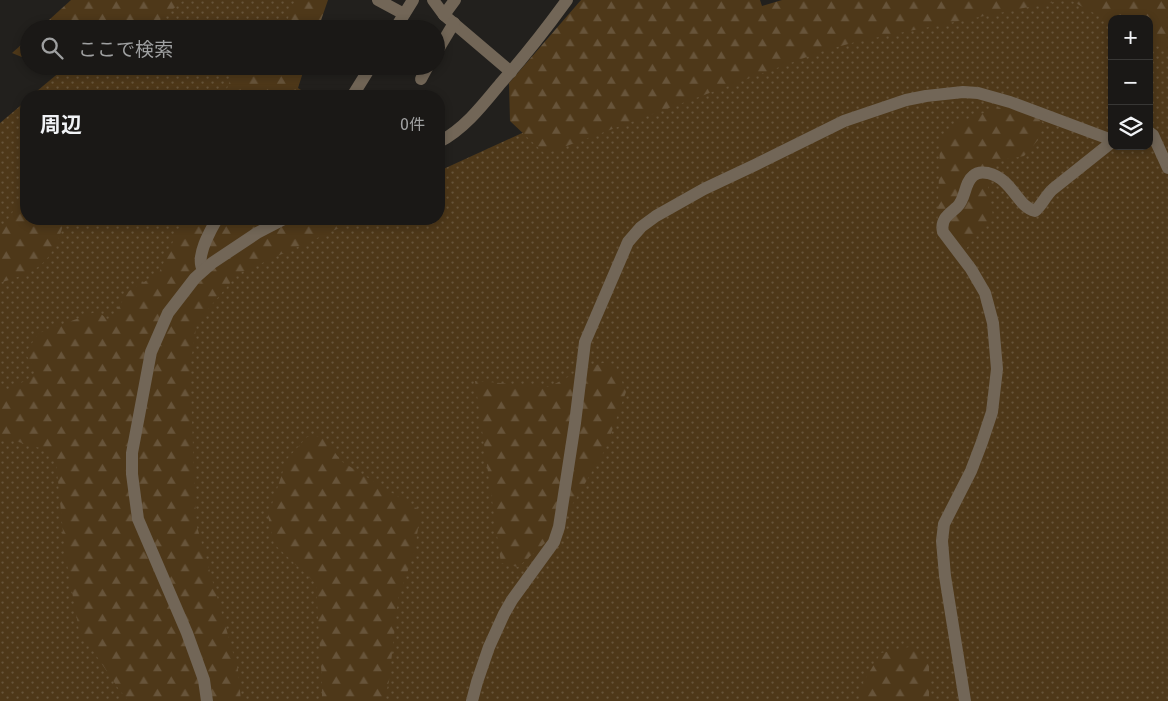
<!DOCTYPE html>
<html lang="ja">
<meta charset="utf-8">
<style>
:root{--surface:#1a1816;--page:#23211f;--text:#f1f3f6;--muted:#9fa0a1;--line:#383735}
body{margin:0;font-family:"Fira Sans","Noto Sans JP",sans-serif;background:var(--page);color:var(--text)}
.controls{position:absolute;right:15px;top:15px;display:grid;overflow:hidden;border-radius:10px;box-shadow:0 2px 8px #0003}
.controls button{width:45px;height:45px;display:grid;place-items:center;padding:0;border:0;border-bottom:1px solid var(--line);background:var(--surface);color:var(--text);font:25px sans-serif}
.list{margin:0;padding:0;list-style:none}
h2{display:flex;justify-content:space-between;align-items:center;height:65px;margin:0;padding:0 20px;font-size:21px}
h2 small{font-size:16px;font-weight:400;color:var(--muted)}
.icon{flex:none;width:28px;height:28px;fill:none;stroke:currentColor;stroke-width:2;stroke-linecap:round;stroke-linejoin:round}
.map{position:relative;flex:none;width:1168px;height:701px;overflow:hidden}
.search{position:absolute;background:var(--surface);box-shadow:0 2px 8px #0003;left:20px;top:20px;width:425px;height:55px;display:flex;align-items:center;gap:12px;box-sizing:border-box;padding:0 18px;border-radius:28px;color:var(--muted);font-size:19px}
.panel{position:absolute;background:var(--surface);box-shadow:0 2px 8px #0003;left:20px;top:90px;width:425px;height:135px;border-radius:20px}
.map>svg:first-child{display:block}
.grass{fill:url(#grass-dots)}
.forest{fill:url(#forest-firs)}
.lines{fill:none;stroke-linecap:round;stroke-linejoin:round}
.minor{stroke:#726657;stroke-width:12}
</style>
<div class="map">
<svg width="1168" height="701" viewBox="0 0 1168 701">
<defs>
<pattern id="grass-dots" width="8" height="8" patternUnits="userSpaceOnUse" patternTransform="scale(1.25)"><rect width="8" height="8" fill="#4e3819"/><path d="M2 2h.1M6 6h.1" fill="none" stroke="#67543a" stroke-width="1.8" stroke-linecap="round"/></pattern>
<pattern id="forest-firs" width="22" height="20" patternUnits="userSpaceOnUse" patternTransform="scale(1.25)"><rect width="22" height="20" fill="#4e3819"/><path d="M5 1l3.5 6h-7zM16 11l3.5 6h-7z" fill="#67543a"/></pattern>
</defs>
<rect width="100%" height="100%" fill="#22201d"/>
<g class="grass">
<path d="M146,0H317L304,29H111Z"/>
<path d="M894,0H1099L1112,19V146H1149V27L1168,36V701H0V123L26,101V219H439V171L618,89Z"/>
<path d="M67,66H286L279,96H31Z"/>
</g>
<g class="forest">
<path d="M71,0H184L149,29H39Z"/>
<path d="M295,0H328L318,29H284Z"/>
<path d="M581,0H760L762,6L782,0H1064L859,41L823,51L545,154L510,121L509,83Z"/>
<path d="M1070,0H1168V55L1165,48L1149,44V19H1112V23Z"/>
<path d="M29,38V60L12,53Z"/>
<path d="M43,66H82L64,75Z"/>
<path d="M236,66H305L298,88L310,96H224Z"/>
<path d="M1021,100L1044,125L1038,140L1024,156L1001,160L989,169L987,180L993,216L961,255L951,254L937,242L940,141L956,123Z"/>
<path d="M26,192V219H64C61,238 51,261 33,270C23,276 11,279 0,283V227L4,225Z"/>
<path d="M183,219H359L238,274L197,322L190,368L196,523L238,670L241,701H129L120,691L79,630L65,553L56,460L47,450L15,441L0,439V390L7,391L40,372L34,368L25,353L39,333L98,311L109,321L129,291L159,273Z"/>
<path d="M603,363L615,364L626,392L605,450L554,535L518,567L501,563L475,381L549,387L583,369Z"/>
<path d="M323,436L341,461L421,511L414,553L398,599L389,681L384,701H322V682L316,584L274,544L268,516L287,459L307,437Z"/>
<path d="M909,647L929,662V701H859L861,686L881,653Z"/>
</g>
<g class="lines">
<g class="minor">
<path d="M378,0L404,14"/>
<path d="M433,0L444,15L511,72"/>
<path d="M444,15L455,0"/>
<path d="M395,29L413,0"/>
<path d="M436,53L454,23"/>
<path d="M421,79L428,66"/>
<path d="M353,95L371,66"/>
<path d="M1149,132L1153,135L1168,168"/>
<path d="M439,142C464,129 482,106 500,84C524,57 546,29 567,0"/>
<path d="M203,270C195,257 210,231 217,219"/>
<path d="M207,701L204,680L187,633L138,519L132,474V453L151,352L168,313L195,278L212,263L257,233L284,219"/>
<path d="M472,701L477,682L489,647L504,614L512,600L554,542L559,527L575,423L585,342L628,242L641,227L656,216L704,189L755,165L844,121L906,100L926,96L963,92L978,93L1010,102L1112,140"/>
<path d="M965,701L945,576L942,541L944,524L971,471L982,442L992,412L997,369L993,323L985,293L971,269L943,232C940,219 949,214 957,207C966,199 964,183 973,176C977,172 983,172 988,173C1013,179 1017,207 1035,211C1042,205 1046,195 1053,189L1112,142"/>
</g>
</g>
</svg>
<div class="controls">
<button>+</button>
<button>−</button>
<button><svg class="icon" aria-label="layers" viewBox="0 0 24 24"><path d="M12 4l9 5-9 5-9-5zM3 14l9 5 9-5"/></svg></button>
</div>
<div class="search"><svg class="icon" aria-label="search" viewBox="0 0 24 24"><circle cx="10" cy="10" r="6"/><path d="M15 15l6 6"/></svg>ここで検索</div>
<section class="panel">
<h2>周辺<small>0件</small></h2>
<ul class="list">
</ul>
</section>
</div>
